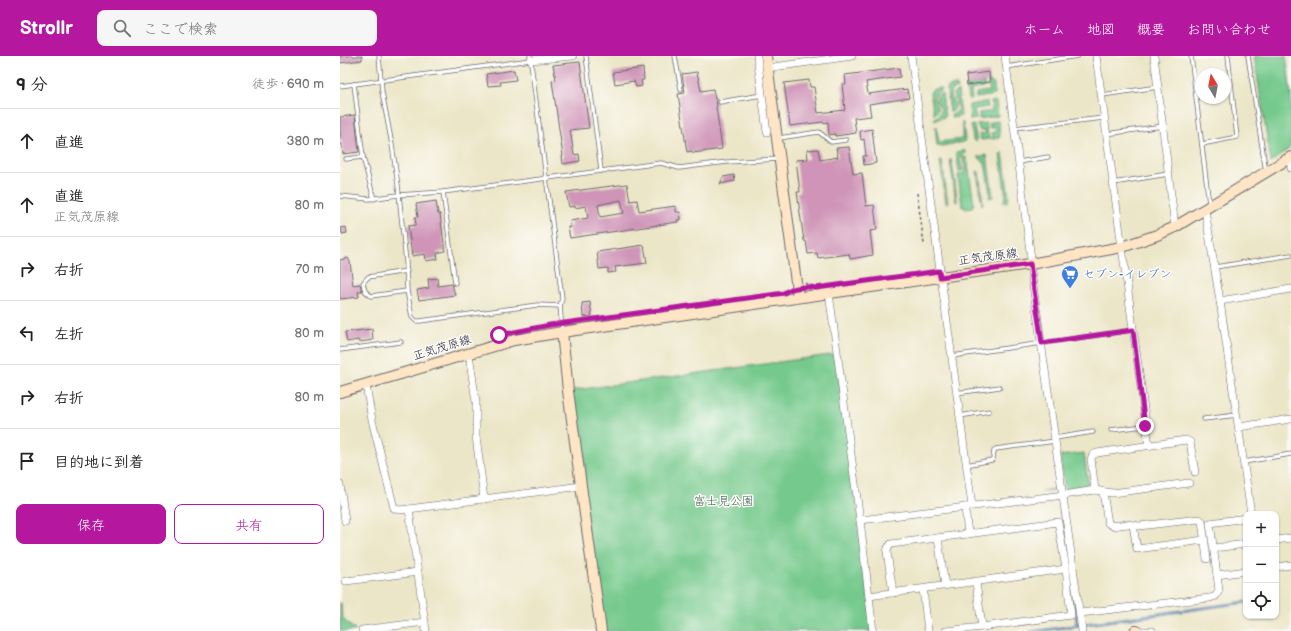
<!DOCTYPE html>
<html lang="ja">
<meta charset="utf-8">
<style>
:root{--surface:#fff;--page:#f6f6f6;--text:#222;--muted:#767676;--line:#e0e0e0;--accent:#b5179e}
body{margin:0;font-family:"Balsamiq Sans","Klee One",sans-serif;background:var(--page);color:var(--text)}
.controls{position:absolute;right:12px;bottom:12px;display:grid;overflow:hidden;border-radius:8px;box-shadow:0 1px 3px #0004}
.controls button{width:36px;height:36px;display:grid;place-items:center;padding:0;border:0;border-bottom:1px solid var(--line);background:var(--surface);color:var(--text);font:20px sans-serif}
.compass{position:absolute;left:855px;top:12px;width:36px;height:36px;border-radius:50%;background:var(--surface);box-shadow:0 1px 3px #0004;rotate:350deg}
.stop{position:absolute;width:12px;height:12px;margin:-9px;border:3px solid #b5179e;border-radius:50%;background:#fff}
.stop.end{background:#b5179e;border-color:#fff;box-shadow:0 1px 4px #0008}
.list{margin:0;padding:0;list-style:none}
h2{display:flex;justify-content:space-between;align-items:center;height:52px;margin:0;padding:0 16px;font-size:17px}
h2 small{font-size:13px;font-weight:400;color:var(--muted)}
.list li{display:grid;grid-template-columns:26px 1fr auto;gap:12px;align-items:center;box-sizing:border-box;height:64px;padding:0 16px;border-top:1px solid var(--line)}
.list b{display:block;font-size:15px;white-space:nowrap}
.list p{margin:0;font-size:13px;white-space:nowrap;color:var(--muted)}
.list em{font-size:13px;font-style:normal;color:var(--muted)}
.actions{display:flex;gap:8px;padding:12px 16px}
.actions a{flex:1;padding:9px 0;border:1px solid var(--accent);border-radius:8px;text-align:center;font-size:14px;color:var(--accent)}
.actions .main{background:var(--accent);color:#fff}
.icon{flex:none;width:22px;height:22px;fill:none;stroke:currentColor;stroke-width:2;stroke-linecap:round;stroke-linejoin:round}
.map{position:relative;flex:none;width:951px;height:575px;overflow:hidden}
header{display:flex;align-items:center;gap:24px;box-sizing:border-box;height:56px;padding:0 20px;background:var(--accent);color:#fff}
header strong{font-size:19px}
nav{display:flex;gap:22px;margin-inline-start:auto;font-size:14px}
.search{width:280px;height:36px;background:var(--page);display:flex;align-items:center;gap:10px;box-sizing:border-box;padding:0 14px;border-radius:8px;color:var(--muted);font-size:15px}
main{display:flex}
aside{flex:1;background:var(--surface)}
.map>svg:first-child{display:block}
.green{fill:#74c98c;stroke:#4b7664}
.water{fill:#639ed3;stroke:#426087}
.building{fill:#cf94b8;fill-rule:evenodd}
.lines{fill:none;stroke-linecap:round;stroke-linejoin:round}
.lane-casing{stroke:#69676c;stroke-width:5}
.street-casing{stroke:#69676c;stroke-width:8}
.secondary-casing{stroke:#69676c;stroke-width:12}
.path{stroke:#69676c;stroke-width:1.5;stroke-dasharray:3 3;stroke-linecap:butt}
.lane{stroke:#fff;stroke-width:3.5}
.street{stroke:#fff;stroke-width:7}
.secondary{stroke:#fde5c5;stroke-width:10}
.route{stroke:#b5179e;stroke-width:5}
.labels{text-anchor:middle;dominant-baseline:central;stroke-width:3;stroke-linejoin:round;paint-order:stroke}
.street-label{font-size:12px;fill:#22223b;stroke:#fdfcf7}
.shop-label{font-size:12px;fill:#366cbe;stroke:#fdfcf7;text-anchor:start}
.park-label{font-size:12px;fill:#3f5c57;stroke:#fdfcf7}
</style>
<header>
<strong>Strollr</strong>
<div class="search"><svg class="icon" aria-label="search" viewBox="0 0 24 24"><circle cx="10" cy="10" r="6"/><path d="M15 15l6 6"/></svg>ここで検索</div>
<nav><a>ホーム</a><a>地図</a><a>概要</a><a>お問い合わせ</a></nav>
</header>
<main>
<aside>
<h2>9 分<small>徒歩 · 690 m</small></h2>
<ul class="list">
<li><svg class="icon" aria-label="ahead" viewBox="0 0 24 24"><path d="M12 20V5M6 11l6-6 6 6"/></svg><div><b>直進</b></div><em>380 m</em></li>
<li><svg class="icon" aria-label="ahead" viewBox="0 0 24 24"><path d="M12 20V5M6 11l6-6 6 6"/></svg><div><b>直進</b><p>正気茂原線</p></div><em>80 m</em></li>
<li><svg class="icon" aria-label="right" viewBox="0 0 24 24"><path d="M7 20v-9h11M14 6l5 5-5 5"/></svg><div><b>右折</b></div><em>70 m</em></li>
<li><svg class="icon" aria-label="left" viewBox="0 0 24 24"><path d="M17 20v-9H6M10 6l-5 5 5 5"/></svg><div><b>左折</b></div><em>80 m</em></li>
<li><svg class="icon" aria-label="right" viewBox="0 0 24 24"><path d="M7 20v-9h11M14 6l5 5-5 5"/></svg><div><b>右折</b></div><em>80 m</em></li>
<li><svg class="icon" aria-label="arrive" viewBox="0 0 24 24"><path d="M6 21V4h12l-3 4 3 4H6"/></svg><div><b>目的地に到着</b></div></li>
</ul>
<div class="actions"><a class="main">保存</a><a>共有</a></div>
</aside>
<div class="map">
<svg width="951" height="575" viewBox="0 0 951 575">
<rect width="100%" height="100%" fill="#fdfcf7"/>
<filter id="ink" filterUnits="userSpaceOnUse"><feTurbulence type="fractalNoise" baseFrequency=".025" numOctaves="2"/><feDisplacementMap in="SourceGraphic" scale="8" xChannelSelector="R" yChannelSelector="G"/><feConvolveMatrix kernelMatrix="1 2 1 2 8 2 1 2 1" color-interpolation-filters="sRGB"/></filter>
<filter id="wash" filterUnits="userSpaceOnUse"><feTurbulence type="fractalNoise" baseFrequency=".012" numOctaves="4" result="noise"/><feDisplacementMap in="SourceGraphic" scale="16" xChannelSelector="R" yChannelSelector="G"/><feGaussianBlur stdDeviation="0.9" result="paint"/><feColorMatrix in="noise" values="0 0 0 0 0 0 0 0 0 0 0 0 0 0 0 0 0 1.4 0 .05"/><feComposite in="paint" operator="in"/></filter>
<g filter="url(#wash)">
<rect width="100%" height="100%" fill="#ece6c8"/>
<g class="green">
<path d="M914,0H946L951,38V91L931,107Z"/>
<path d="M650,26L654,28V39L636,42V37L649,35L648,27Z"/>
<path d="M644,27L645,31L631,34L632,43H628L626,30Z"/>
<path d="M615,29L617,30L618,32L612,34L610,40C612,46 618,49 613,55L610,56L607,33L608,31Z"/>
<path d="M599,32H601V34L597,37L594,42L598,54L594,59L590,37L592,34Z"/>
<path d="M618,35L621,60L612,62L611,59L616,57L618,52L613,39L615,36Z"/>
<path d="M601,37L602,38L605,61L595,64L594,62C605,56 600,51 596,44L598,39Z"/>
<path d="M654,45L656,46L658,60L639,63V57L652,55L651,46Z"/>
<path d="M647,46L648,51L634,53L636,63L630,64L629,49Z"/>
<path d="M657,65L659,66L660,80L659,82L652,83L651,77L657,75L656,72H650L649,67Z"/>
<path d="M622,66L623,67L625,83L624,86L601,90L597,89L595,71H598L597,74L599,86L622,83Z"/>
<path d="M646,67L649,83L641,84L639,78L646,77L645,74L640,75L637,68Z"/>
<path d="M631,69H634L637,85L635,86L633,84Z"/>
<path d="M624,94L626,97L623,99L620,104L623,114L619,116L616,96Z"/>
<path d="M662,97H663L669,142L667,146L665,147L663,145L666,142L660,98Z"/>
<path d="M647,99L653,141L649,142L650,137L645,107L638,101Z"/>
<path d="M624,101L627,102L634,148L632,152L626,153L622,150L618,119C630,115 625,113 623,104Z"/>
<path d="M611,103L615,125L617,146H616L610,104Z"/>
<path d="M600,105H602L608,147H606Z"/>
<path d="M637,115L639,116L643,148L642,149Z"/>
<path d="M497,298L533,575H261L228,335Z"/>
<path d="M744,397L748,427L744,432L725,434L720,400Z"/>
<path d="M0,546L1,547L2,562L16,575H0Z"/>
</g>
<path class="water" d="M715,433L719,438L738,566L737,568L906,545V547L704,575H690L734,569L736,566L718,438L714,434L702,435Z"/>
<g id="blocks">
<g class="building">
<path d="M0,0H22V4L0,7Z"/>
<path d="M240,6L249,72L230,74L234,99L239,98L240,105L223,108L222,100H223L212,25L216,24L213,9Z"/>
<path d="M303,12L304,24H301L302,30L296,31L294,25L275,28L273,16Z"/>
<path d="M559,12L560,21L526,26L528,38L567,33L569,42L529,48L531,60L514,62L516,77L495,80V78L489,79L488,66L483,67V66L450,70L444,27L469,24L470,31H474L478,57L505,54L502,28H506L505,19Z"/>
<path d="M174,14L176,24L160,26L161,29L148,30L146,18Z"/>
<path d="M357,16L361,35L373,33L375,43H376L377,50L376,51L382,93L353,97L352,95L347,96L338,38L345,37L342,18Z"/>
<path d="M649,16L650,26L627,29L626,19Z"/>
<path d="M15,59L19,96L3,98L0,75V61Z"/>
<path d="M532,73L536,107L524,109L523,100H526L524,83L521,84L520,75Z"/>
<path d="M509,91L513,118L522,117L526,150L534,149L537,174L530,175L533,199L510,203L509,198L478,202L477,197L468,198L466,185H464L457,136H460L456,104L468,103L467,94L478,93L480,104L498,101L496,92Z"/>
<path d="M394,119L395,125L380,128L383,121Z"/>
<path d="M287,128L290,145L297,144L299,155L336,150V156H340L341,164H337L338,166L230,182L228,171H231L230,165L248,162L246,150L235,152V150L229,151L226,136ZM281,144L284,157L260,161L258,149Z"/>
<path d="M96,145L98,158H100L105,195L97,197L98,203L86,205L85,198L72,200L68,170L76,169L75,161H78L76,148Z"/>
<path d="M6,171L7,177L2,178L1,172Z"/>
<path d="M304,189L307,207L275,211L276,216L268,217V212L259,213L257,196Z"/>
<path d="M8,202L10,206L13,229L20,228L22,235L18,236L19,241L0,243V204Z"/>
<path d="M97,222L98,230L112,228L115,239L79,244L77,234L89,232L88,223Z"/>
<path d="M250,246L252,260L243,261L242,247Z"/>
<path d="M32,273L33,284L19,286L18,284L7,286L5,276Z"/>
</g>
</g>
</g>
<g filter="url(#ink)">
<use href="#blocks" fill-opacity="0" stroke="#69676c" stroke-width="1"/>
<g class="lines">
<defs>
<g id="lane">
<path d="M39,0L42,36L52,89L58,129L66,206L67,235L72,261L76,265H80L197,249L220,250"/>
<path d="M190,0L222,242L220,250L222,274"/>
<path d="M246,0L261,114"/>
<path d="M335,0L341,34"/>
<path d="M851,0L869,148"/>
<path d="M908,0L926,116"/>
<path d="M666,11L738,0"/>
<path d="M14,28L23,101"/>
<path d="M0,30L191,4"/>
<path d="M762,39L818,31"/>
<path d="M380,46L422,39"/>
<path d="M674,72L764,62"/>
<path d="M766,78L823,70"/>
<path d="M439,82L479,76L491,86L506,84"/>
<path d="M862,88L897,81L888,0"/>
<path d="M6,103L23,101L34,143"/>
<path d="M679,106L708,101"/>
<path d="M773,127L828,118"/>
<path d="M103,136L115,227"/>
<path d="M0,140L29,143L58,139L103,136L321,107L339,112L387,106L439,103"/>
<path d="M875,211L951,199"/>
<path d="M67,215L28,221L23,227L25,235L31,240L67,235"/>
<path d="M0,294L61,286"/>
<path d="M612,300L793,274"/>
<path d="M616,337L660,331"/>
<path d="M620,360L649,355"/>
<path d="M864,363L897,359"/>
<path d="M771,374L805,370"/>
<path d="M715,382L753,376"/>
<path d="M904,406L951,398"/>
<path d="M626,409L652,404L653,403L654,395L656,393L715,385"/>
</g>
<g id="street">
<path d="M417,0L427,76"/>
<path d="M571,0L632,450"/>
<path d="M665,0L691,203L690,208L742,575"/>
<path d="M756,0L809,390"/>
<path d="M814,0L835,171"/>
<path d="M191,4L233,0"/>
<path d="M427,12L512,0"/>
<path d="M950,102L951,112"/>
<path d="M865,154L880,245L911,458"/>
<path d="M489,237L520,464L533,575"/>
<path d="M880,245L951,233"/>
<path d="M129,298L136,346V380L144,443"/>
<path d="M26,329L32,364L54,452L59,454L69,453L241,430"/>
<path d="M899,371L951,363"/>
<path d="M0,429L5,465"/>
<path d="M755,434L751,403L753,399L757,397L846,384L850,386L855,416"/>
<path d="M763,436L768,467L773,470L787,468L799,470L859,463L862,465L867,503"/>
<path d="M625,451L628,478"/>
<path d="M69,453L86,575"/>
<path d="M520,464L724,439L755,434L772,437L849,427"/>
<path d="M793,469L797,493L864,484"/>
<path d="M598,482L605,530"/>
<path d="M936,484L951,482"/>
<path d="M874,492L906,488"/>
<path d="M936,511L951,509"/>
<path d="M877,519L906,515"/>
<path d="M6,525L78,516"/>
<path d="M583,533L588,575"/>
<path d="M553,537L547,496L548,492L551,488L718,466L726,513L731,559L642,571"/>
<path d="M529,540L726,513"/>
<path d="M740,557L870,542L876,540L879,534L870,467L906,462"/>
<path d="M22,574L85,566"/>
<path d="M606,575L642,571L636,526"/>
<path d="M797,575H812"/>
</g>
<g id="secondary">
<path d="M426,0L458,241"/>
<path d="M222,276L228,335L261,575"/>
<path d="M0,336L174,284L222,276L690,208L782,191L817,179L835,171L951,101"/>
<path d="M795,575H797"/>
</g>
</defs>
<use href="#lane" class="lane-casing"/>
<use href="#street" class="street-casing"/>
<use href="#secondary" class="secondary-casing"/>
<g class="path">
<path d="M577,137L584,188"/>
<path d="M465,227L471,231"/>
</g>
<use href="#lane" class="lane"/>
<use href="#street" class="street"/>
<use href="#secondary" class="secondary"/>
</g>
</g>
<g class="lines" filter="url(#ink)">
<path class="route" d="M159,279L210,269L444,237C451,231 468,230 476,232L599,215L600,221L690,208L702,287L793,274L805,370"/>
</g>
<defs>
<symbol id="supermarket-pin" viewBox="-11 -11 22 30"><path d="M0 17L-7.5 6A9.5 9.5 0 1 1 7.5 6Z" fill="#3f7fe0" stroke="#fdfcf7"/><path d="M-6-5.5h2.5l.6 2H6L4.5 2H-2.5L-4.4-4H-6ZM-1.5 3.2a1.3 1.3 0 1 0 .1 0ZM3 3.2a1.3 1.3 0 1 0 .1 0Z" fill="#fff"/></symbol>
</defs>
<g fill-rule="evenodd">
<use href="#supermarket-pin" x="720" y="208" width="20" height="27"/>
</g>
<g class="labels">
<g class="street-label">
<text transform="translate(648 201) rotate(-8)">正気茂原線</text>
<text transform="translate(102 292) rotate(-17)">正気茂原線</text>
</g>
<g class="shop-label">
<text x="743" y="218">セブン-イレブン</text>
</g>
<g class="park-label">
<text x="384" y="445">富士見公園</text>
</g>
</g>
</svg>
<div class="controls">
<button>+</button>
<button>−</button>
<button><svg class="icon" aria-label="locate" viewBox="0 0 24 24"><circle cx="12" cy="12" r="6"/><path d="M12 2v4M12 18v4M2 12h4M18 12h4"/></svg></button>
</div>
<svg class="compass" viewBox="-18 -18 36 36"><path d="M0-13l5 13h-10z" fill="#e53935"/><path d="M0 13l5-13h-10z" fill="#767676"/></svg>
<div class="stop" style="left:159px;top:279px"></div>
<div class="stop end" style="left:805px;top:370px"></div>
</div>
</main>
